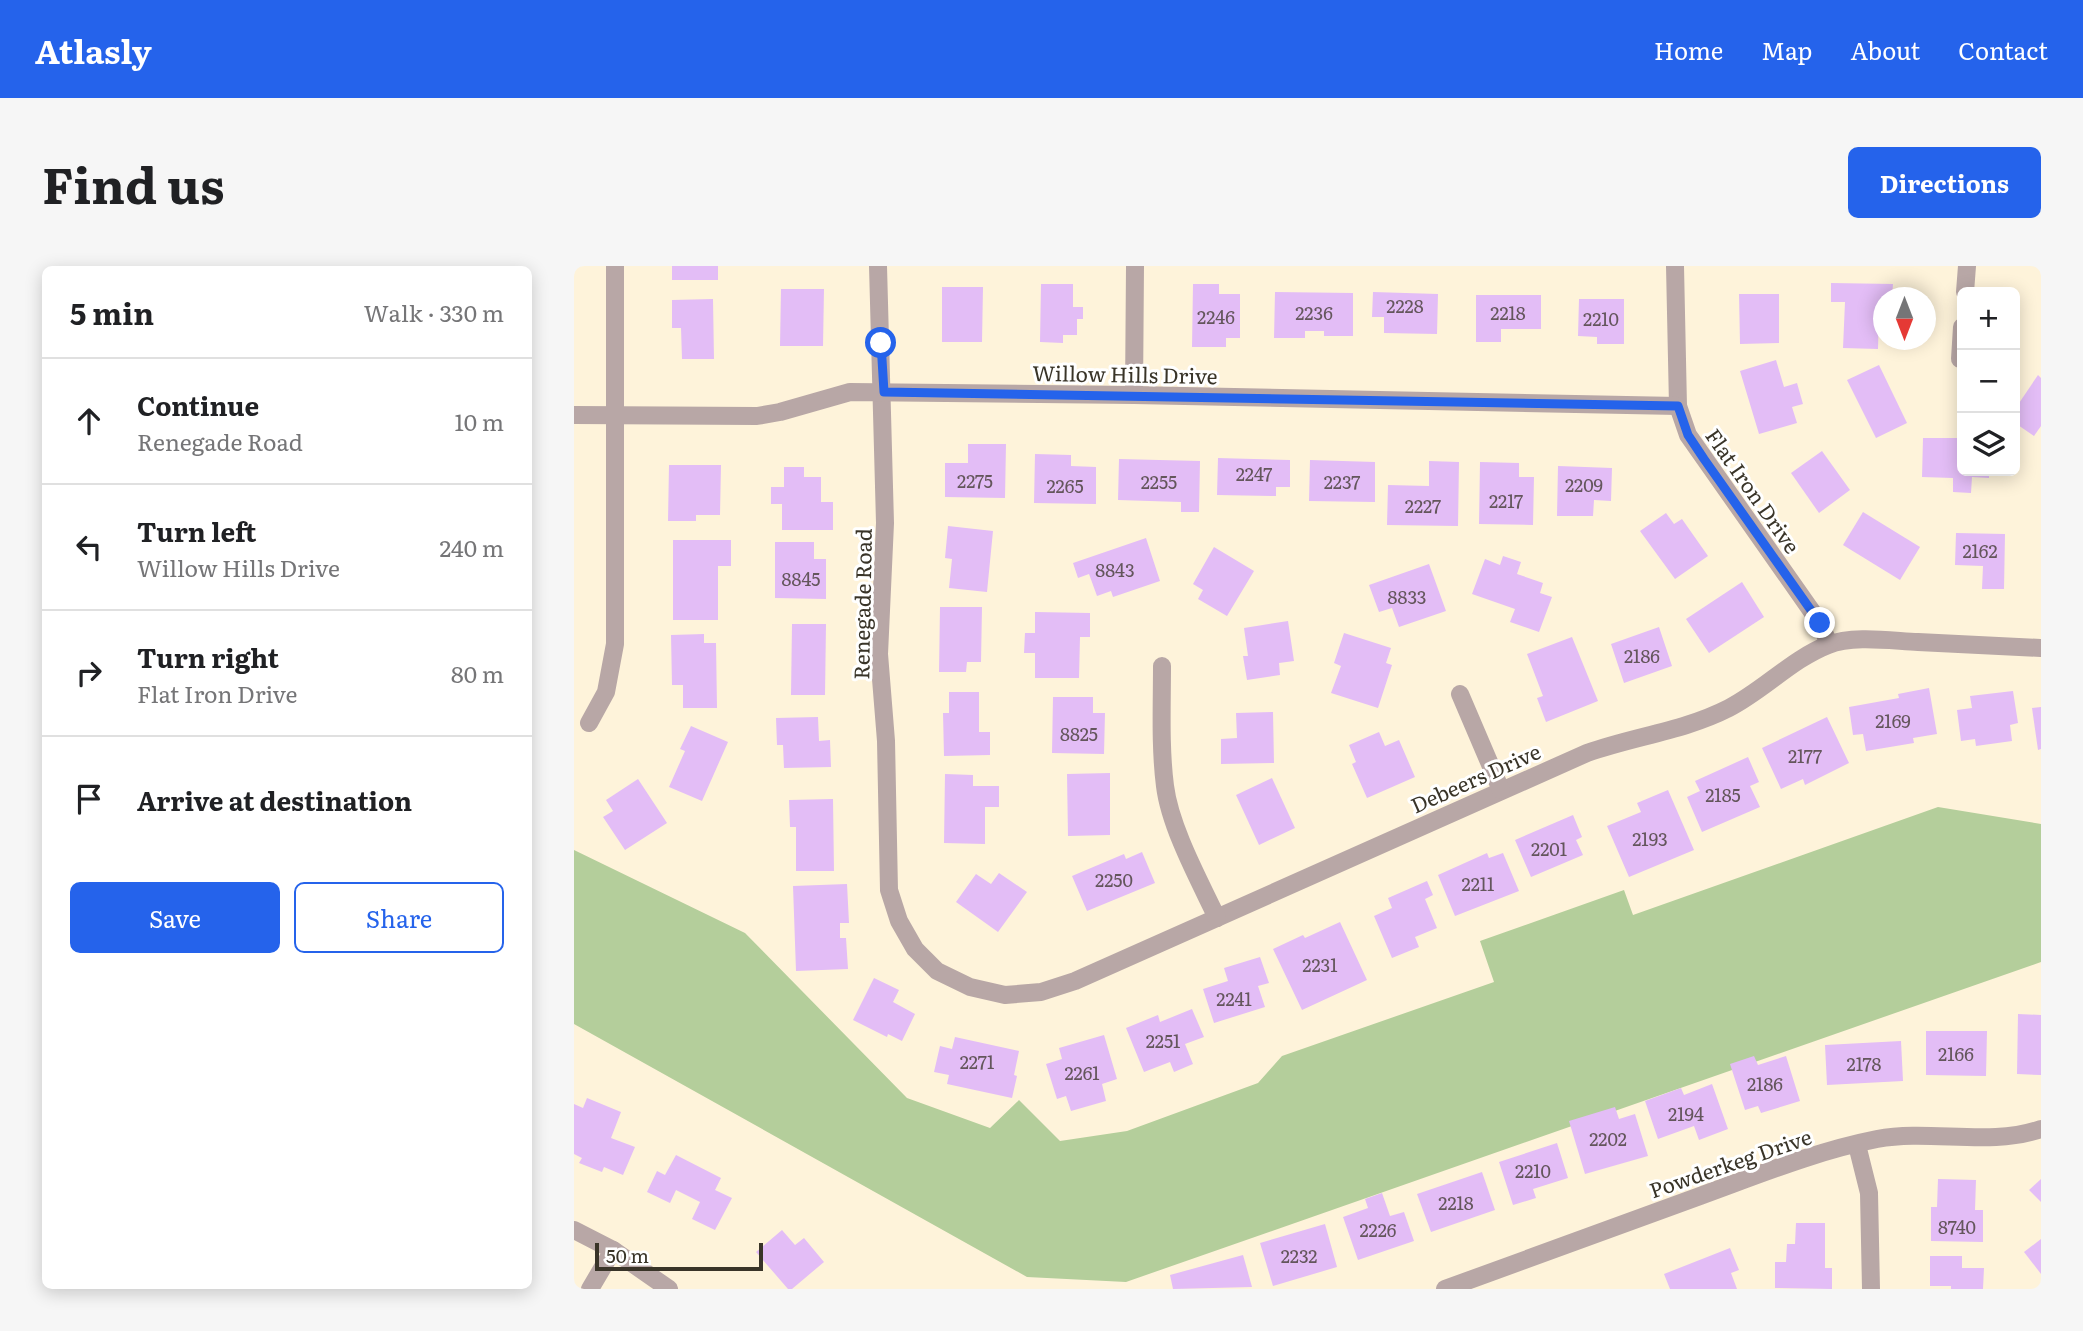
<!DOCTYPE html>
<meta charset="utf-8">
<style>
:root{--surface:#fff;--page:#f6f6f6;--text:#202124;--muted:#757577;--line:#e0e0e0;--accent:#2563eb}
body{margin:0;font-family:Literata,serif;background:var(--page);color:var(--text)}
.controls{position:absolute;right:21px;top:21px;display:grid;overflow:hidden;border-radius:10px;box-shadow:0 4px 18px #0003}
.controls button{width:63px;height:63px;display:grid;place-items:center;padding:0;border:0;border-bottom:2px solid var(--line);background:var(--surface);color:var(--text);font:35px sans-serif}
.compass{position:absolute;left:1299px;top:21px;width:63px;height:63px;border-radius:50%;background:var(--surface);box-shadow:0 4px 18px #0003;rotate:180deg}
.scale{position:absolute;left:21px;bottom:18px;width:168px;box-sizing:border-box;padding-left:7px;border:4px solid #393428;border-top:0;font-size:19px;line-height:24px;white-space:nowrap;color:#393428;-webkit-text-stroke:5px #fff;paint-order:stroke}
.stop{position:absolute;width:21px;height:21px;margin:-16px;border:5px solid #2563eb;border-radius:50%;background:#fff}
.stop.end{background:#2563eb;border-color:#fff;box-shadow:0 2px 7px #0008}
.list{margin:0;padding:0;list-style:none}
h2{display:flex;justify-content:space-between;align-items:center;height:91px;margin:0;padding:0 28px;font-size:30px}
h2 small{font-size:23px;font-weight:400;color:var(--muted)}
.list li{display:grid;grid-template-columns:46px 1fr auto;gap:21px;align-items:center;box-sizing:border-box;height:126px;padding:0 28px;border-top:2px solid var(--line)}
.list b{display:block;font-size:26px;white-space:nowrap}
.list p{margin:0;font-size:23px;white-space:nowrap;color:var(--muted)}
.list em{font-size:23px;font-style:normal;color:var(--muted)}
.actions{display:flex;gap:14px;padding:21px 28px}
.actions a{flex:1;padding:16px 0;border:2px solid var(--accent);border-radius:10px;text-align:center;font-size:24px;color:var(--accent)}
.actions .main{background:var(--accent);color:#fff}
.icon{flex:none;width:38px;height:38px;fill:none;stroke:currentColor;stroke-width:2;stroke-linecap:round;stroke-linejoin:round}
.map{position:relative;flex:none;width:1467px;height:1023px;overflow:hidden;border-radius:10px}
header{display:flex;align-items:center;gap:42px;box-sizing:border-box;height:98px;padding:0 35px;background:var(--accent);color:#fff}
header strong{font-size:33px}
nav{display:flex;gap:38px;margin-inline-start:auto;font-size:24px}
.intro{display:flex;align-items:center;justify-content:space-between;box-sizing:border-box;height:168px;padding:0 42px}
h1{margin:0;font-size:49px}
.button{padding:18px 32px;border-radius:10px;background:var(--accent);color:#fff;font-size:24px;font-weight:700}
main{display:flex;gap:42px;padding:0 42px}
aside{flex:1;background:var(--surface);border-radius:10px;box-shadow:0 4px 18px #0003}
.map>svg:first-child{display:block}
.green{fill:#b4ce9b}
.building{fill:#e3bdf6}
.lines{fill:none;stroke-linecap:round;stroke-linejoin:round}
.minor{stroke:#b8a7a6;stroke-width:18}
.route{stroke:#2563eb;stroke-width:9}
.labels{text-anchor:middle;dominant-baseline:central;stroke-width:6;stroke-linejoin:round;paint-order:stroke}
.number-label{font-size:18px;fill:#64565c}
.street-label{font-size:21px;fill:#393428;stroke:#fff}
</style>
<header>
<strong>Atlasly</strong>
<nav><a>Home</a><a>Map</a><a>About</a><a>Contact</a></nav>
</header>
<div class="intro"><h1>Find us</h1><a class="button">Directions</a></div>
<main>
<aside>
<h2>5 min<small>Walk · 330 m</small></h2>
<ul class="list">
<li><svg class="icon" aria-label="ahead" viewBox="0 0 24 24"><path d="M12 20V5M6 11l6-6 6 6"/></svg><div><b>Continue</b><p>Renegade Road</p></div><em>10 m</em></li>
<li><svg class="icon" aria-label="left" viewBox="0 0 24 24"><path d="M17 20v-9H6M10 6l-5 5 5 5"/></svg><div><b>Turn left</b><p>Willow Hills Drive</p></div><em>240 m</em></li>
<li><svg class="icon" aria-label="right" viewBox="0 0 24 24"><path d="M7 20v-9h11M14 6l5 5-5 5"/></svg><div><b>Turn right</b><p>Flat Iron Drive</p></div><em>80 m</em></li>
<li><svg class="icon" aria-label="arrive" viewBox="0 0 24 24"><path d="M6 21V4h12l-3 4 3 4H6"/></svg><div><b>Arrive at destination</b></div></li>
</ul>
<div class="actions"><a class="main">Save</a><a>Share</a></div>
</aside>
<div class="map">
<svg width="1467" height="1023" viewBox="0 0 1467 1023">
<rect width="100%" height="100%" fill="#fef3da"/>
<path class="green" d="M1364,541L1467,558V696L552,1016L453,1011L0,758V584L171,667L333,832L416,862L445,834L486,875L553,865L684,817L708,790L920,716L906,675L1050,624L1059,649Z"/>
<g class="building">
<rect x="98" y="0" width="46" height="14"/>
<path d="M1257,17L1319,18L1318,32H1310V46H1305L1304,83L1269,82L1271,36H1257Z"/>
<path d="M467,18H499V41H509V53H503V69H489V77L466,76Z"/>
<path d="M619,18H645V28H666V72H652V81H618Z"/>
<path d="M368,21H409L408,76H368Z"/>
<path d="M207,23H250L249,80H206Z"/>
<path d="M701,26L779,27V70H750V65H731V72H700Z"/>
<path d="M799,26L864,28L863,68L810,67V51H798Z"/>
<path d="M1165,28H1205V77L1166,78Z"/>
<path d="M902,29H967V63H927V76H902Z"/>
<path d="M139,33L140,93H108L107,62H98V34Z"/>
<path d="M1005,33H1050V78H1023V71L1004,70Z"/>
<path d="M1202,94L1210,121L1223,117L1229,138L1218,141L1223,157L1185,168L1166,105Z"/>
<path d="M1305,99L1333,157L1302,172L1273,114Z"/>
<path d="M1464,109L1467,112V160L1460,170L1441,157V143Z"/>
<path d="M1349,172H1388V205H1415V212L1398,211L1397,227L1379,226V212L1348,211Z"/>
<path d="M394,178H432L431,232L371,231V197H394Z"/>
<path d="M1248,185L1276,224L1245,247L1217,207Z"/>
<path d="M461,188L497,189V200L522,201V238L460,237Z"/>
<path d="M644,192L716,194V221H702V230L643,229Z"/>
<path d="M545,193L626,195L625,246H607V236L544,234Z"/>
<path d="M736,194L801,196V236L735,235Z"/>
<path d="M855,195L885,196L884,260L813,259L814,219L855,220Z"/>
<path d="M906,196L945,197V211H960L959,259L905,258Z"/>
<path d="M95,199H147L146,249H122V255H94Z"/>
<path d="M984,200L1038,202L1037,235L1020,234L1019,250H983Z"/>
<path d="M210,201H230V211H247V236H259V264H208V238H197V221H210Z"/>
<path d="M1289,246L1346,281L1326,314L1269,279Z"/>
<path d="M1092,247L1100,258L1108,253L1134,290L1101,313L1066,265Z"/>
<path d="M374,260L419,265L413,326L375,322L378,293L371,292Z"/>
<path d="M1382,267L1431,268L1430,323H1408L1409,300L1381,299Z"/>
<path d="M572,272L586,315L539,331L537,325L523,330L515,308L504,312L499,297Z"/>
<path d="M99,274H157V300H144V354H99Z"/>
<path d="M201,276H240V293H252V333L201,332Z"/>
<path d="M640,281L680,305L653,350L624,333L629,324L619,318Z"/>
<path d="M929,290L947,296L943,308L969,317L966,327L978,331L965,366L936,356L941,343L898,328L911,293L926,299Z"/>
<path d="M855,298L872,345L825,361L818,342L805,346L795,319Z"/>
<path d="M1168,316L1190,351L1135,387L1112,353Z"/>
<path d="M366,341H408L407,396H393L392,406H365Z"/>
<path d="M461,346L516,347V371H506L505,412H461V387H450L451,367H461Z"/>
<path d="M714,355L720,395L705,397L706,409L673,414L669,390H674L670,362Z"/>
<path d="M218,358H252L251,429H217Z"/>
<path d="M1085,361L1098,400L1050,417L1037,378Z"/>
<path d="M770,367L817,382L812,397L818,399L804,442L757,427L767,400L760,397Z"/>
<path d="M130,368V377H142L143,442H109V419H98L97,369Z"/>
<path d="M998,371L1024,435L972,456L963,432L969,430L953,388Z"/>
<path d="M1355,422L1363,468L1339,472L1340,477L1292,485L1289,468L1279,469L1275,441L1325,432L1324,428Z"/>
<path d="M1439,425L1444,457L1436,459L1438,475L1402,480L1401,473L1387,475L1383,444L1398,442L1396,430Z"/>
<path d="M375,426H405V466H416V489L370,490L369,447H375Z"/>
<path d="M479,431H519V447H531L530,488L478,487Z"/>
<path d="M1467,441V483L1464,484L1458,442Z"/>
<path d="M699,446L700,497L647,498V473L663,472L662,447Z"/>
<path d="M244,451L245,475L256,474L257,501L210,502L209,479H203L202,452Z"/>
<path d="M1253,451L1275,497L1231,519L1229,513L1207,523L1188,482Z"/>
<path d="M117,460L154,476L128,535L95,521L111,485L106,483Z"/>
<path d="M805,466L811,480L825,474L841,511L793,532L778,498L782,496L775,479Z"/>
<path d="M1174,491L1185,516L1176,520L1186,541L1128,566L1113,531L1126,525L1121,515Z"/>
<path d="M536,507V569L494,570L493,508Z"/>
<path d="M371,508L399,509V520H425V541H411V578L370,577Z"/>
<path d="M698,512L721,562L685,579L662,529Z"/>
<path d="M64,513L93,557L51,584L29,551L39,545L32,534Z"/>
<path d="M1094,524L1120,584L1055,611L1033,560L1067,546L1063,537Z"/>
<path d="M259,533L260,605H222V561H216L215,534Z"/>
<path d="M999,549L1008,571L1002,574L1009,589L957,611L941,574Z"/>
<path d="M568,586L581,617L513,645L498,610L550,588L552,593Z"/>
<path d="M913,587L915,592L929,587L945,625L881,650L864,609Z"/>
<path d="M425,607L453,626L424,666L382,636L402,608L417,618Z"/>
<path d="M853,615L859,629L851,633L863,662L841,671L845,681L818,692L800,650L818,642L814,632Z"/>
<path d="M273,618L275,657H266V672H272L274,703L222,705L219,620Z"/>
<path d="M766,656L793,714L728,744L699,683L729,669L731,672Z"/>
<path d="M686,691L695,717L684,720L691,741L640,757L629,723L654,715L650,702Z"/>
<path d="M300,712L325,724L319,736L341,748L328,775L314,768L313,771L279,754Z"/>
<path d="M618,743L630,771L611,778L619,798L600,806L596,796L570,806L552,762L584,749L586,756Z"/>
<path d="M1444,748L1467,749V809L1443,808Z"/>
<path d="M1352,765H1413L1412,810L1352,809Z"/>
<path d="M530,769L543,813L528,818L532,835L497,845L492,830L483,833L472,798L488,793L485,782Z"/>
<path d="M381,771L445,785L440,809L443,810L438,832L373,818L375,809L360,806L366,780L378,783Z"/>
<path d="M1327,775L1329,815L1253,819L1251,779Z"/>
<path d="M1180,790L1184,799L1212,790L1226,835L1187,847L1184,840L1171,844L1156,798Z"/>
<path d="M1138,818L1154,863L1125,874L1120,860L1084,873L1071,835L1107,822L1110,829Z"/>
<path d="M13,832L47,846L37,872L61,881L49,909L30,901L28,906L5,897L8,892L0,888V838L9,842Z"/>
<path d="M1041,841L1045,853L1061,848L1074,890L1011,908L995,855Z"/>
<path d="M983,877L994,912L959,923L962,932L939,939L925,896Z"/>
<path d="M102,889L147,912L141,924L158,932L141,964L118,953L126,936L102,924L96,937L73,926L83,905L91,909Z"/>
<path d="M908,906L921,944L857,966L843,928Z"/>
<path d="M1364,913L1402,914L1401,944H1409V976L1357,975V941H1363Z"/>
<path d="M1467,913V936L1455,924Z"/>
<path d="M808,927L816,950L830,946L840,975L784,994L769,951L794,942L791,933Z"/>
<path d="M1222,957H1251V1002H1258V1023L1201,1022V996H1212L1213,978H1221Z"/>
<path d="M751,958L763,1001L699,1020L686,977Z"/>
<path d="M208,964L221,979L230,972L250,996L218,1023H214L182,986Z"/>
<path d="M1467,973V1008L1450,986Z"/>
<path d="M1156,982L1165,1004L1157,1007L1163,1023H1096L1090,1008Z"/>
<path d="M669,989L678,1021L599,1023L596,1009Z"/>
<path d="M1356,990H1388V1002H1410L1409,1023H1377V1020H1356Z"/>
</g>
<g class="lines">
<g class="minor">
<path d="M304,0L311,257L305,388L312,475L315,624L325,655L341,683L363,705L396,721L431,729L467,726L501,715L1013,487C1061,470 1110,465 1155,442C1190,424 1218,393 1254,379C1279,369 1318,375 1344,376C1385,378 1426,380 1467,382"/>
<path d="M1101,0L1104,140L1114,169L1246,357L1255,378"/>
<path d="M1391,26L1393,0"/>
<path d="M1386,93L1388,61"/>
<path d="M560,129L561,0"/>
<path d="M0,149L183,150L206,146L276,126L560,129L1104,140"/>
<path d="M588,400C588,440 586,481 591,520C596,561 625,614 643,652"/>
<path d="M886,428L927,524"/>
<path d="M15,457L32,426L41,378V0"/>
<path d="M1283,879L1295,927L1297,1023"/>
<path d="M0,964L39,984L95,1023"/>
<path d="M16,1023L39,984"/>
<path d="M871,1023C956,992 1041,961 1126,930C1184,909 1242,885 1303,873C1357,863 1415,881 1467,863"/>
</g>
</g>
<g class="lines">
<path class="route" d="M307,77L310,126L1104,140L1114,169L1130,193L1246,357"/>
</g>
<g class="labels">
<g class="number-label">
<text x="831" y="39">2228</text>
<text x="740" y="46">2236</text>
<text x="934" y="46">2218</text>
<text x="642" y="50">2246</text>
<text x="1027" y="52">2210</text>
<text x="680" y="207">2247</text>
<text x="401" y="214">2275</text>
<text x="585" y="215">2255</text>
<text x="768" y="215">2237</text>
<text x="1010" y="218">2209</text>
<text x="491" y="219">2265</text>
<text x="932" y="234">2217</text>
<text x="849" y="239">2227</text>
<text x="1406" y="284">2162</text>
<text x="541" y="303">8843</text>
<text x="227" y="312">8845</text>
<text x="833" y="330">8833</text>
<text x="1068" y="389">2186</text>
<text x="1319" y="454">2169</text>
<text x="505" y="467">8825</text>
<text x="1231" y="489">2177</text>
<text x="1149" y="528">2185</text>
<text x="1076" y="572">2193</text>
<text x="975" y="582">2201</text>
<text x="540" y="613">2250</text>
<text x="904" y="617">2211</text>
<text x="746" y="698">2231</text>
<text x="660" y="732">2241</text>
<text x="589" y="774">2251</text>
<text x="1382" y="787">2166</text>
<text x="403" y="795">2271</text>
<text x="1290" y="797">2178</text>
<text x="508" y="806">2261</text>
<text x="1191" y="817">2186</text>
<text x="1112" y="847">2194</text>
<text x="1034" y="872">2202</text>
<text x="959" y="904">2210</text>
<text x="882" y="936">2218</text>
<text x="1383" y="960">8740</text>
<text x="804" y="963">2226</text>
<text x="725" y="989">2232</text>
</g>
<g class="street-label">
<text transform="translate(551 107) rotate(1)">Willow Hills Drive</text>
<text transform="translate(1180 224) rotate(55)">Flat Iron Drive</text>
<text transform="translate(287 338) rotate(-89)">Renegade Road</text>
<text transform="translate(901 511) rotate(-24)">Debeers Drive</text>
<text transform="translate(1156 896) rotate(-19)">Powderkeg Drive</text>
</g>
</g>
</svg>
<div class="controls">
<button>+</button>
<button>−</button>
<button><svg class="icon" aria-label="layers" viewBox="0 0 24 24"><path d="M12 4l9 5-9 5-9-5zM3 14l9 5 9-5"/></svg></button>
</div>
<svg class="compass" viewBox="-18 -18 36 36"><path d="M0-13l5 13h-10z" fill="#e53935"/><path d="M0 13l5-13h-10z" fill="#757577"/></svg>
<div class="scale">50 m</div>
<div class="stop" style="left:307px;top:77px"></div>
<div class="stop end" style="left:1246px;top:357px"></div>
</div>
</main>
